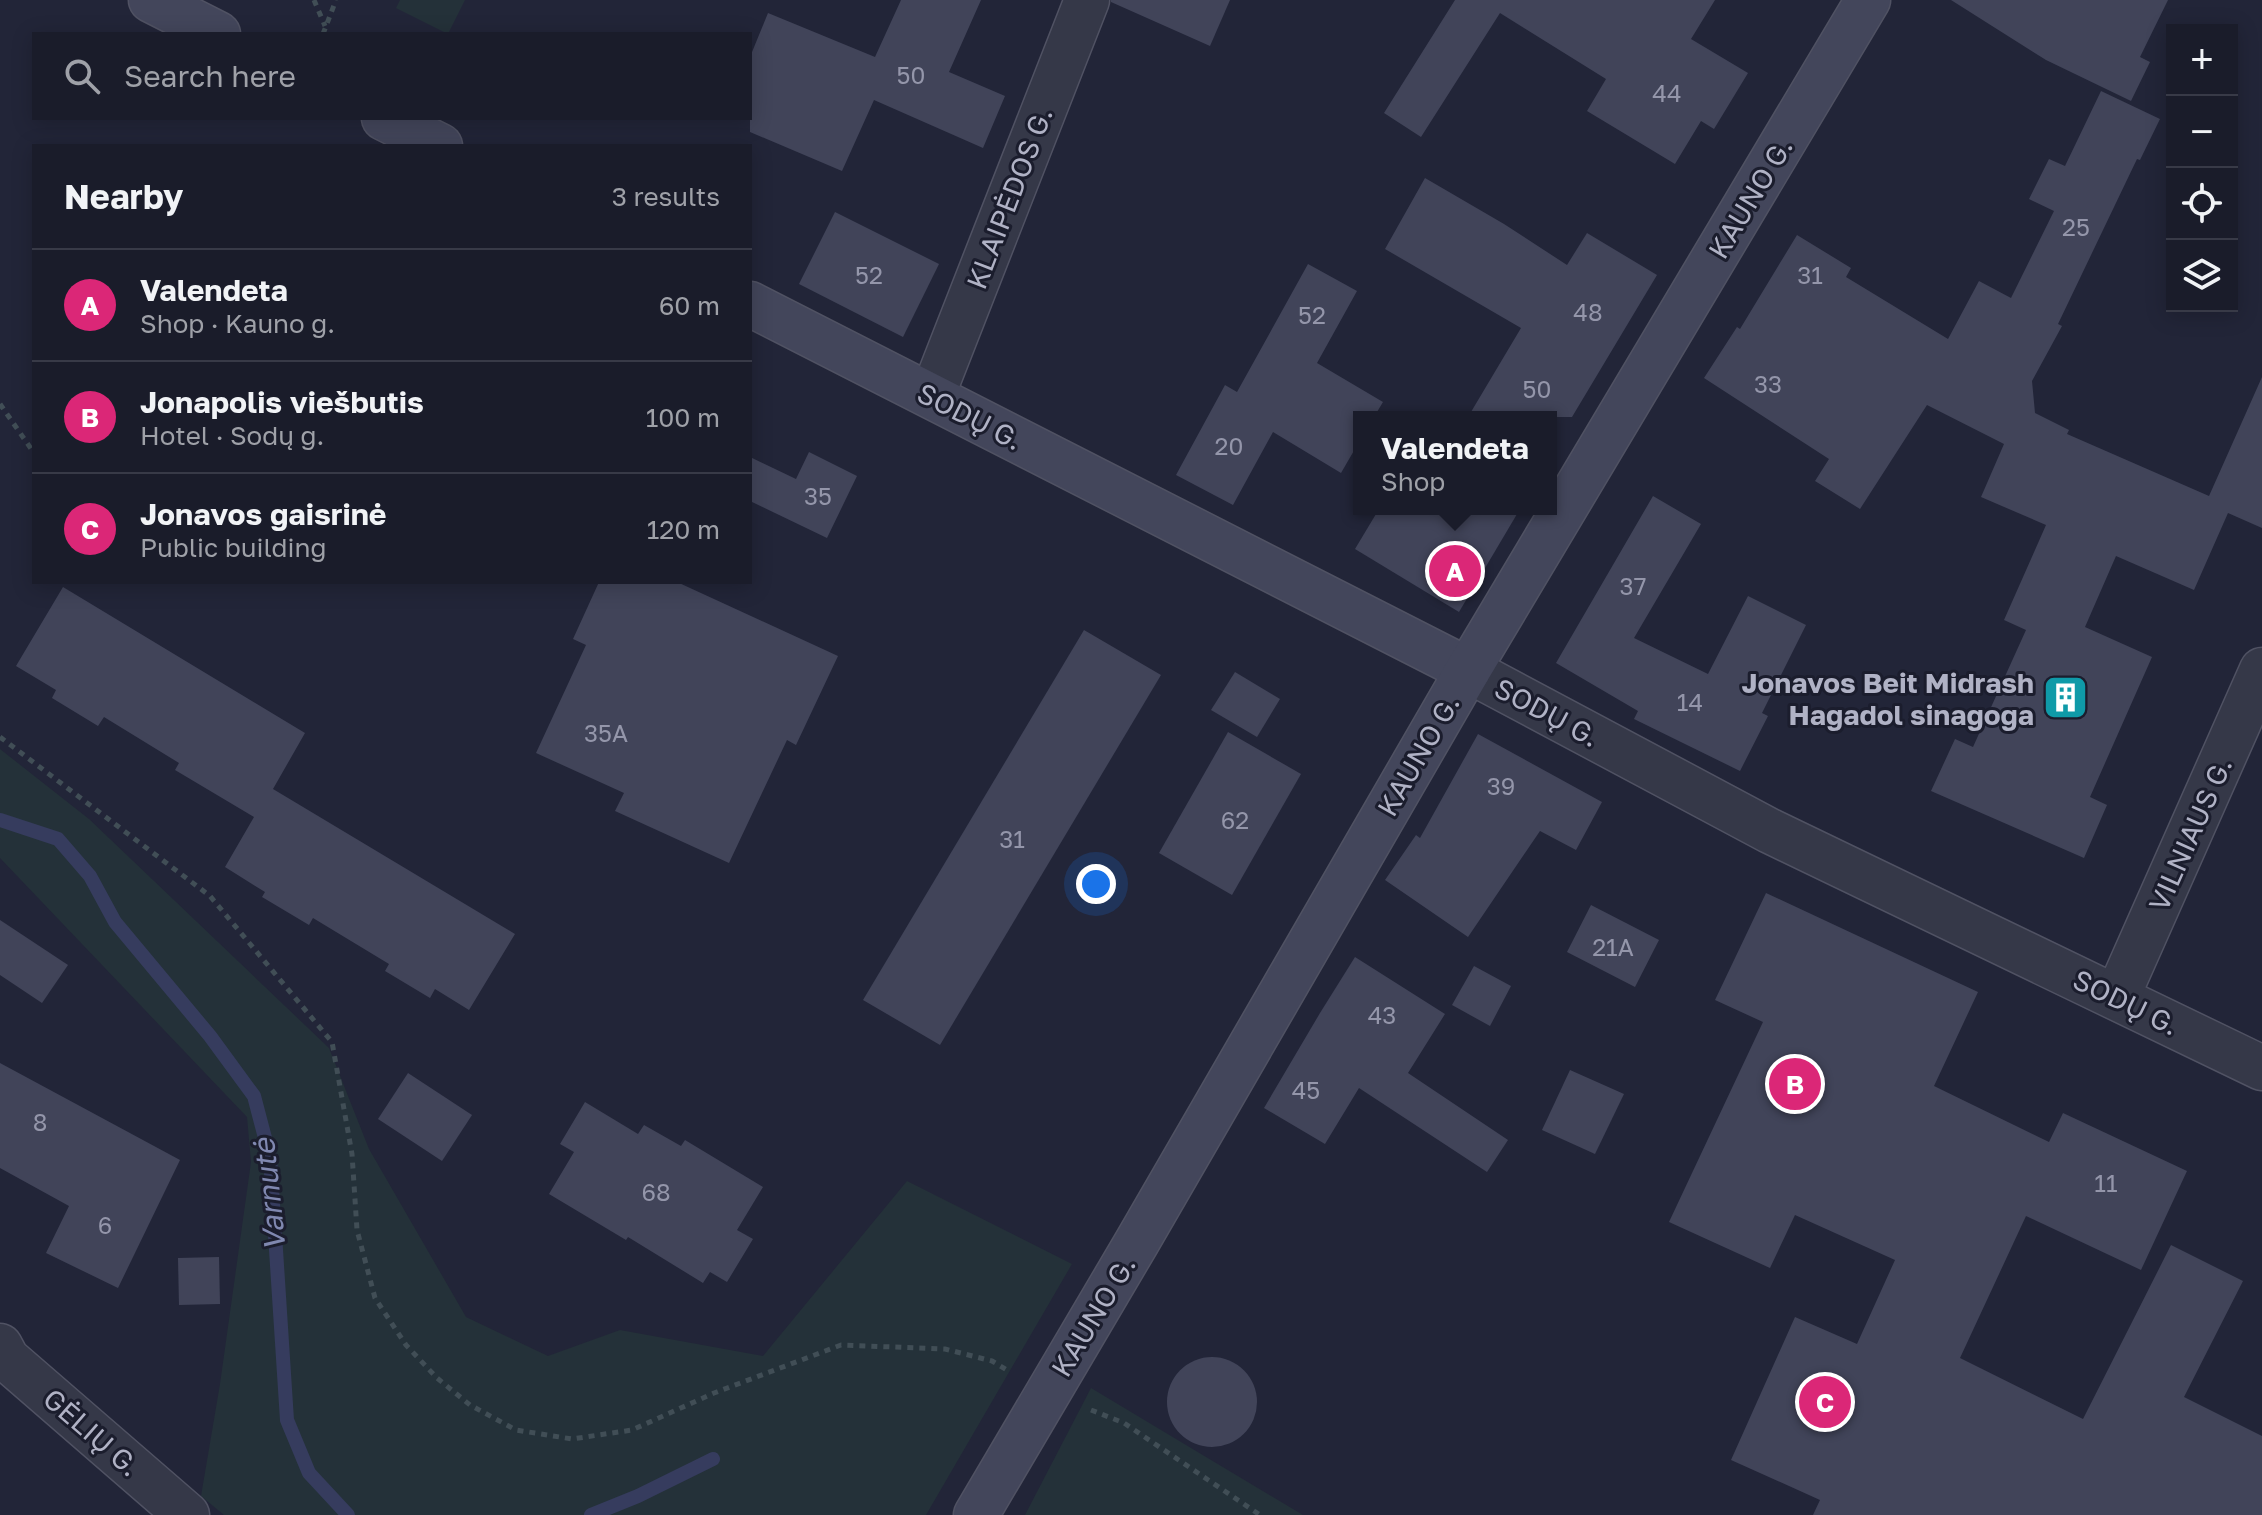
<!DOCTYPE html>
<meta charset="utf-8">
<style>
:root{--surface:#1a1c2a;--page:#272936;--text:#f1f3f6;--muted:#9fa1a8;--line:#383a47;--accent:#db2777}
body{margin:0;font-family:"Golos Text",sans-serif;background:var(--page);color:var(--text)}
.controls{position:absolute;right:24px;top:24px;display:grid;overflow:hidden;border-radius:0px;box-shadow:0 4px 20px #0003}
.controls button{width:72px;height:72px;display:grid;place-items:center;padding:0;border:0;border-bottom:2px solid var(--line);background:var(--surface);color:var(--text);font:40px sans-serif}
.you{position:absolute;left:1096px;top:884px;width:28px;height:28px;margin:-20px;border:6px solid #fff;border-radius:50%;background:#1a73e8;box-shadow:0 0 0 12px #1a73e833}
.badge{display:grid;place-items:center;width:52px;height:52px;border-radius:50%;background:var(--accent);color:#fff;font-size:26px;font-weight:700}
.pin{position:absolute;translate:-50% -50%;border:4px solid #fff;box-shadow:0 2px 8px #0006}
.popup{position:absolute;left:1353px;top:411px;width:204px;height:104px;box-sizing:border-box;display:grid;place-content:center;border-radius:0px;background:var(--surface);filter:drop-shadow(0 2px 6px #0005);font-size:26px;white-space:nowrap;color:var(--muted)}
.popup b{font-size:30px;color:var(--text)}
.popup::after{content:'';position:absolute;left:50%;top:100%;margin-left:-16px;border:16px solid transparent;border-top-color:var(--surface)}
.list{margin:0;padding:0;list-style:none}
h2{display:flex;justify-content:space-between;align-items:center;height:104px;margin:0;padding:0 32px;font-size:34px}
h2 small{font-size:26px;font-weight:400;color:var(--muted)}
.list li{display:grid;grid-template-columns:52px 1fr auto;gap:24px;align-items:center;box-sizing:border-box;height:112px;padding:0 32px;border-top:2px solid var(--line)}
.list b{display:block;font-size:30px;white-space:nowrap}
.list p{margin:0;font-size:26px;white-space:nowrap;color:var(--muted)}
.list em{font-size:26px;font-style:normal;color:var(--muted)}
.icon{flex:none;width:44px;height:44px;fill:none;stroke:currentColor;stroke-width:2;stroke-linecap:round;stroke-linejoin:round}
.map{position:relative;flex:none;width:2262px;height:1515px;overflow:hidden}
.search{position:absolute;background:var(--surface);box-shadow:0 4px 20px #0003;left:32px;top:32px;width:720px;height:88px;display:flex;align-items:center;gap:20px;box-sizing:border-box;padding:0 28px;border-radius:0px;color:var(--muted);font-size:30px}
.panel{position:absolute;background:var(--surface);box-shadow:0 4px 20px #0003;left:32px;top:144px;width:720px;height:440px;border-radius:0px}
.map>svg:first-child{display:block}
.green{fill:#243139}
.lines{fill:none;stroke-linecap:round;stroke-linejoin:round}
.stream{stroke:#363c5e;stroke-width:14}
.building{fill:#414459}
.minor-casing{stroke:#505263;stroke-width:47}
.secondary-casing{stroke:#505263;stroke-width:47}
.path{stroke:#414e56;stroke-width:5;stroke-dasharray:6 6;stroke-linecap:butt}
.minor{stroke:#353848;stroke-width:44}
.secondary{stroke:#43465b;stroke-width:44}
.labels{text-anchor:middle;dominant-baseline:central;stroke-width:6;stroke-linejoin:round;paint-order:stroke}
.number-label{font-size:24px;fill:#9496aa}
.street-label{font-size:28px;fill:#b0b2c5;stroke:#1b1d2d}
.poi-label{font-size:28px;font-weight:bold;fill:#b0b2c5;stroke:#1b1d2d;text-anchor:end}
.water-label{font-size:30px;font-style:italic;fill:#8088b0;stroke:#1b1d2d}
</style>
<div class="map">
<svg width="2262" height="1515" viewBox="0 0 2262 1515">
<rect width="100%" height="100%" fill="#222538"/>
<g class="green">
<path d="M400,0H465L448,34L396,8Z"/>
<path d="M0,749L89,819L329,1048L369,1149L466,1317L548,1356L620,1330L763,1356L907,1181L1072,1264L926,1515H224L201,1496L220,1384L251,1162L247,1117L0,858Z"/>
<path d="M1091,1388L1303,1515H1025Z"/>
</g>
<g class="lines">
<g class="stream">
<path d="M0,820L58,839L90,876L115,922L210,1036L254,1096L270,1157L287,1420L309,1473L348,1515"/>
<path d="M591,1515L638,1496L713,1459"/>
</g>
</g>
<g class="building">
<path d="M901,0H981L949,72L1005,96L983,148L874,100L842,171L750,132V57L768,13L875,57Z"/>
<path d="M1111,0H1230L1210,46L1111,2Z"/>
<path d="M1455,0H1715L1691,39L1748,73L1714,129L1701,121L1675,164L1587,111L1606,79L1500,13L1421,137L1384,113Z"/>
<path d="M1951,0H2168L2140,57L2150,62L2131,101L2046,60Z"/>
<path d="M2101,91L2160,119L2140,160L2137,159L2058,324L2062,326L2032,381L2035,413L2069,430L2067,434L2209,496L2262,377V528L2228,513L2194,590L2116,556L2085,627L2152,657L2090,797L2107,805L2084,858L1931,791L1955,739L1973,747L2026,630L2004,620L2046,525L1981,497L2004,444L1927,405L1860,509L1815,481L1829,459L1704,378L1737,327L1740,329L1797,235L1851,268L1846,277L1948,339L1979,281L2011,298L2054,211L2029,199L2049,159L2065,166Z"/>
<path d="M1425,178L1504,224L1567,265L1587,233L1657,275L1572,417H1468L1521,328L1385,249Z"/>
<path d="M835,212L939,264L903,337L799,284Z"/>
<path d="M1308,264L1357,291L1317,363L1383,402L1374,417H1359V442L1341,473L1273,432L1233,505L1176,475L1225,385L1237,392Z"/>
<path d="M809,452L857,476L827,538L750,501V457L796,479Z"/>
<path d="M1653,496L1701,524L1634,638L1708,674L1748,596L1806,625L1762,713L1768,716L1740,771L1634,719L1638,711L1556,663Z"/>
<path d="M1379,509H1520L1459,612L1355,549Z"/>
<path d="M599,582H677L838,656L796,745L787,740L729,863L615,811L624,793L536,753L586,645L573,639Z"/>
<path d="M63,587L305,733L273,789L515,934L469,1010L435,989L430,998L385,971L389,964L313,918L309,925L262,897L265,892L225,867L254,817L175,770L179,763L104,717L98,726L52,698L56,690L16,666Z"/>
<path d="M1084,630L1161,675L940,1045L863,1000Z"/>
<path d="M1235,672L1280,699L1257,737L1211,710Z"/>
<path d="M1228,732L1301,774L1232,895L1159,853Z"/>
<path d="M1478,734L1602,802L1576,850L1540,831L1468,937L1385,880L1416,835L1420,838Z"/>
<path d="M1766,893L1978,992L1934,1086L2049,1142L2063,1113L2187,1171L2141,1270L2026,1216L1960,1358L2083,1419L2171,1245L2243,1281L2184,1397L2262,1436V1515H1813L1820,1500L1731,1460L1795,1317L1857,1344L1895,1260L1795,1215L1770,1268L1669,1222L1763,1022L1715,1000Z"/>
<path d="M1591,905L1659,940L1635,987L1567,952Z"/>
<path d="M0,920L68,965L42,1003L0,975Z"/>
<path d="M1355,957L1445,1014L1408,1073L1508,1140L1487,1172L1359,1088L1325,1144L1264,1108L1320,1013Z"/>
<path d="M1474,966L1511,986L1490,1026L1452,1005Z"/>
<path d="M0,1063L180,1160L118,1288L46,1253L69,1206L0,1168Z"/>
<path d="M1570,1070L1624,1094L1595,1154L1542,1130Z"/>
<path d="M408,1073L472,1115L442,1161L378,1119Z"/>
<path d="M585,1102L638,1134L644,1125L681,1146L685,1140L763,1187L737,1230L753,1239L727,1282L710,1272L703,1283L628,1237L626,1240L549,1194L574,1152L560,1144Z"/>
<path d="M219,1257L220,1304L179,1305L178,1258Z"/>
<circle cx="1212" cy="1402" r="45"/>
</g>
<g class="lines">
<defs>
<g id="minor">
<path d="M932,396L1087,0"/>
<path d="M1468,670L1770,831L2262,1068"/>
<path d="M2117,997L2262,670"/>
<path d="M0,1346L7,1359L187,1515"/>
</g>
<g id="secondary">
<path d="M151,0L218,34"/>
<path d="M384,118L440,146"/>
<path d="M750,304L1468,670"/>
<path d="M976,1515L1137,1242L1468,670L1868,0"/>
</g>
</defs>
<use href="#minor" class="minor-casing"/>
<use href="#secondary" class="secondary-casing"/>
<g class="path">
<path d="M314,0L325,26"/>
<path d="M323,34L336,0"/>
<path d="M0,404L34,453"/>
<path d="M0,737L210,896L332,1042L352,1154L357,1230L375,1298L406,1345L437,1378L470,1405L516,1430L572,1439L632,1430L714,1393L841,1345L945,1349L992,1361L1007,1370"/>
<path d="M1091,1410L1124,1423L1260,1515"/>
</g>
<use href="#minor" class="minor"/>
<use href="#secondary" class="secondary"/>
</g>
<defs>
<symbol id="building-square" viewBox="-11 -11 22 22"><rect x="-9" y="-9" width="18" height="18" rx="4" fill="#0f9aa8" stroke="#1b1d2d"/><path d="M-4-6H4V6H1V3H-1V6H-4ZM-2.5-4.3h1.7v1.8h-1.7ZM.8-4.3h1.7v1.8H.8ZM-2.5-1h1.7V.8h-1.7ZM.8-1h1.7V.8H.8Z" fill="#fff"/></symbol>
</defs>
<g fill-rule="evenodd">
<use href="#building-square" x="2040" y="672" width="51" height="51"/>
</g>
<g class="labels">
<g class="number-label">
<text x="911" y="74">50</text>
<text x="1667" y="92">44</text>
<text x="2076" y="226">25</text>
<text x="869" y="274">52</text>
<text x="1810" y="274">31</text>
<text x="1588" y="311">48</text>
<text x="1312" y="314">52</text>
<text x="1768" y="383">33</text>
<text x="1537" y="388">50</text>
<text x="1229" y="445">20</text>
<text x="818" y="495">35</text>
<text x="1633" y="585">37</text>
<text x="1690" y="701">14</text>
<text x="606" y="732">35A</text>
<text x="1501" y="785">39</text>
<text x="1235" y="819">62</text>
<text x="1012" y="838">31</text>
<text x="1613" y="946">21A</text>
<text x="1382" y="1014">43</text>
<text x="1306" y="1089">45</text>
<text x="40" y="1121">8</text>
<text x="2106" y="1182">11</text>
<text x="656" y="1191">68</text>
<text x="105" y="1224">6</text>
</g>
<g class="street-label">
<text transform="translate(1009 198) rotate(-69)">KLAIPĖDOS G.</text>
<text transform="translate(1750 198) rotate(-59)">KAUNO G.</text>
<text transform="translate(970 416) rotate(27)">SODŲ G.</text>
<text transform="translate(1547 712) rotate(28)">SODŲ G.</text>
<text transform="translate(1418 755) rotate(-60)">KAUNO G.</text>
<text transform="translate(2190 834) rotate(-66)">VILNIAUS G.</text>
<text transform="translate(2126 1002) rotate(26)">SODŲ G.</text>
<text transform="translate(1093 1316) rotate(-59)">KAUNO G.</text>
<text transform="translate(92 1432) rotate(41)">GĖLIŲ G.</text>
</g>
<g class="poi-label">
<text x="2034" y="682">Jonavos Beit Midrash<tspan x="2034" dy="32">Hagadol sinagoga</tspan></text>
</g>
<g class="water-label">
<text transform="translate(269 1195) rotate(-96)">Varnutė</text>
</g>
</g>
</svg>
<div class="controls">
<button>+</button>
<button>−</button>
<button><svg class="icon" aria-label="locate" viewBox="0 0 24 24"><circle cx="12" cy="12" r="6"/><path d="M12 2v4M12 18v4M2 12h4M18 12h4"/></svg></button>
<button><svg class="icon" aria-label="layers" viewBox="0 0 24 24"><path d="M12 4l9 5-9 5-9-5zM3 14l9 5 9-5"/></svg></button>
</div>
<div class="you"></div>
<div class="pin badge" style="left:1455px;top:571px">A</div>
<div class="popup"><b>Valendeta</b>Shop</div>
<div class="pin badge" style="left:1795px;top:1084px">B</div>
<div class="pin badge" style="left:1825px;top:1402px">C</div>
<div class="search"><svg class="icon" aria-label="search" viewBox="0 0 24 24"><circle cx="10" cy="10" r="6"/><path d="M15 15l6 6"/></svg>Search here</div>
<section class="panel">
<h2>Nearby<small>3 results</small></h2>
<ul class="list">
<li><span class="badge">A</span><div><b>Valendeta</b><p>Shop · Kauno g.</p></div><em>60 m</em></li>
<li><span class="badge">B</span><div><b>Jonapolis viešbutis</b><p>Hotel · Sodų g.</p></div><em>100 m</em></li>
<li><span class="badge">C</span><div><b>Jonavos gaisrinė</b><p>Public building</p></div><em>120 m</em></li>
</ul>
</section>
</div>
